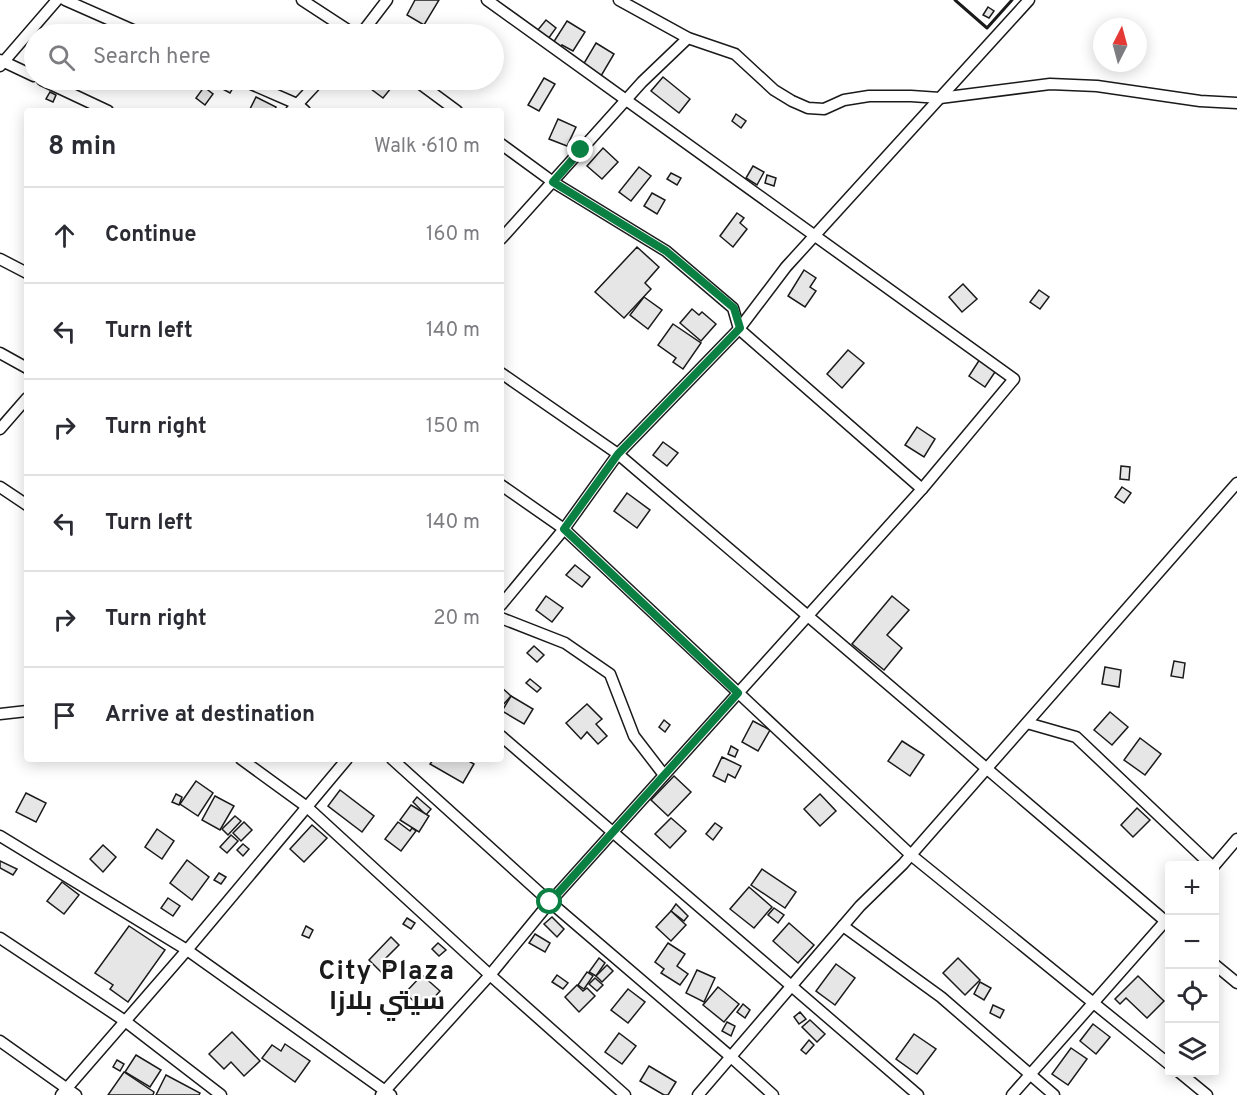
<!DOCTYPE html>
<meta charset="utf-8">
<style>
:root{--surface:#fff;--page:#f7f7f7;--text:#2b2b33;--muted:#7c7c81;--line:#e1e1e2}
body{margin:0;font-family:Overpass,Cairo,sans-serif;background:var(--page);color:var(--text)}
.controls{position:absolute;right:18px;bottom:18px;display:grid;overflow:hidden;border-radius:6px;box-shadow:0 3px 15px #0003}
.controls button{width:54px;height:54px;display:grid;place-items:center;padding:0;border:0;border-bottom:2px solid var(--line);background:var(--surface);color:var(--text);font:30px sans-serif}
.compass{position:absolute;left:1093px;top:18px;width:54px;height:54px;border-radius:50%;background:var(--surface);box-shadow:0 3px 15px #0003;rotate:6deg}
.stop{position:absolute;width:18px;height:18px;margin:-14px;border:4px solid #0b8043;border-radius:50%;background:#fff}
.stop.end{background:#0b8043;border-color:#fff;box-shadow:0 2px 6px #0008}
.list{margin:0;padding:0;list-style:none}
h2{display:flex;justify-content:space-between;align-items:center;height:78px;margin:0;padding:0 24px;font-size:26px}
h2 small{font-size:20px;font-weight:400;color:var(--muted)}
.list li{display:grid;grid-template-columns:39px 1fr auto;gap:18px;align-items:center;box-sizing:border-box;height:96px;padding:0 24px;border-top:2px solid var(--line)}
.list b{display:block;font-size:22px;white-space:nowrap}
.list em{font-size:20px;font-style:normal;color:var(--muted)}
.icon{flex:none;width:33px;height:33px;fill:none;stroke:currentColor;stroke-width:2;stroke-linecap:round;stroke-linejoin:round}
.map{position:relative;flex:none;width:1237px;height:1095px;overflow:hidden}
.search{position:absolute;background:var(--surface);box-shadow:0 3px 15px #0003;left:24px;top:24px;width:480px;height:66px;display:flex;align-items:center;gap:15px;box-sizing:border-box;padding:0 21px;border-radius:33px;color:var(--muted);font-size:22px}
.panel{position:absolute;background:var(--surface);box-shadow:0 3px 15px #0003;left:24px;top:108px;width:480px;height:654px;border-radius:6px}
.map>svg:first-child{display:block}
.building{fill:#e6e6e6;stroke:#1a1a1a;stroke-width:1.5}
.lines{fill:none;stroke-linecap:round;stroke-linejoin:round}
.minor-casing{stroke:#1a1a1a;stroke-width:13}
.minor{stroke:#fff;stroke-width:10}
.wall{stroke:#1a1a1a;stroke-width:3}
.route{stroke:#0b8043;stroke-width:8}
.labels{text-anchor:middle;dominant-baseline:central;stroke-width:4.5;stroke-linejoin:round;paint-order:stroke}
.district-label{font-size:26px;font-weight:bold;letter-spacing:1.5px;fill:#1a1a1a;stroke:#fff}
</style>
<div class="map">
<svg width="1237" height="1095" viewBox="0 0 1237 1095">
<rect width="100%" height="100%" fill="#fff"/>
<g class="building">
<path d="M415,0H439L424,25L407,15Z"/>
<path d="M988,7L994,11L989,18L983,15Z"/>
<path d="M546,20L556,28L548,39L537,31Z"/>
<path d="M567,21L585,32L573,51L562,45L560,47L553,43Z"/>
<path d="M57,26L70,34H51Z"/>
<path d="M596,43L614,54L601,76L583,65Z"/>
<path d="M663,77L690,99L679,113L651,91Z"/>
<path d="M544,78L555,84L539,111L528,105Z"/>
<path d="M221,80L234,86L230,93L217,86Z"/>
<path d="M359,80H393L396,82L383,98Z"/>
<path d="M204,87L213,94L205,105L196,98Z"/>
<path d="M50,92L56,95L53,102L46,99Z"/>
<path d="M256,97L276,107L274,111H249Z"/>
<path d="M736,114L746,121L741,128L732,121Z"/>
<path d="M558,119L576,127L567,146L549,139Z"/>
<path d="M603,148L618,162L602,179L587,166Z"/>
<path d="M753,166L764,172L757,185L746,178Z"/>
<path d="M639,167L651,176L631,201L619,192Z"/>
<path d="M671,173L681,178L677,185L667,179Z"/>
<path d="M767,175L776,178L774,186L765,183Z"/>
<path d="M652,193L665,200L657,214L644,206Z"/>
<path d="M737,213L744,218L740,223L747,229L733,247L720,236Z"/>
<path d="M637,247L659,267L645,283L651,289L624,318L595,292Z"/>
<path d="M804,270L816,278L810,287L816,291L805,307L788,296Z"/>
<path d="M963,284L977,299L962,312L949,297Z"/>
<path d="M1039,290L1049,297L1040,309L1030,302Z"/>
<path d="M644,297L662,310L648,329L630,315Z"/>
<path d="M692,309L699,315L702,312L716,324L701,341L680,323Z"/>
<path d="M673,324L701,343L683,369L673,362L676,358L658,345Z"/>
<path d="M848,350L864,363L842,388L827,374Z"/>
<path d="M980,359L997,369L985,387L969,376Z"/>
<path d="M917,427L935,439L924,457L905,445Z"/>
<path d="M663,442L678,453L667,466L653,455Z"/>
<path d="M1121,466L1130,467L1129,480L1120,479Z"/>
<path d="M1122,487L1131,493L1124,503L1115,497Z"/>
<path d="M627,493L650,510L637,528L614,511Z"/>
<path d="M575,565L590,577L582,587L566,575Z"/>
<path d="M546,596L563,608L552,622L536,610Z"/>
<path d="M892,596L909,610L887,635L902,648L884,670L852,644Z"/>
<path d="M534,646L544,655L537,662L527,653Z"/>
<path d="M1174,661L1185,663L1183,678L1171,676Z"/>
<path d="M1105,667L1121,670L1119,687L1102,684Z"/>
<path d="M530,679L541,688L537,692L526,683Z"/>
<path d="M501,687L511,696L501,707Z"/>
<path d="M511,696L533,709L524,724L502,711Z"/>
<path d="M587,704L602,719L596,724L607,736L598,744L587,732L581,739L566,723Z"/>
<path d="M1110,712L1128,727L1112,745L1094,730Z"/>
<path d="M664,720L670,725L665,732L659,727Z"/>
<path d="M753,721L770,730L758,751L742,742Z"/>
<path d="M1140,738L1161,754L1145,775L1124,760Z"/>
<path d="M902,741L924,755L910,776L888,761Z"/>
<path d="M731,746L738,750L735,757L728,754Z"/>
<path d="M722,757L741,766L735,778L728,774L725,782L713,776Z"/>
<path d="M434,759H465L474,764L463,783L430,764Z"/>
<path d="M674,776L691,792L668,816L651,800Z"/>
<path d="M196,781L213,793L198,816L180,804Z"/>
<path d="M340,790L374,816L362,832L328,806Z"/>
<path d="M26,793L46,803L36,822L16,812Z"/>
<path d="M176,794L182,797L179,805L172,802Z"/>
<path d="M820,794L836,811L820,826L804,809Z"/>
<path d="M215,796L234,806L220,830L202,820Z"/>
<path d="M417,797L431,809L426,815L413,802Z"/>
<path d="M411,805L429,816L419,832L400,820Z"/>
<path d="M1137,808L1150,820L1133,837L1121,825Z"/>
<path d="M235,816L241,821L228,835L222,829Z"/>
<path d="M671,818L686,831L670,848L655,834Z"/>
<path d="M244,822L252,830L241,841L233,833Z"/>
<path d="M398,822L410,831L412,828L416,831L401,851L385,839Z"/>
<path d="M715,823L722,828L713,840L706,834Z"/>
<path d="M312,825L327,838L304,862L290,849Z"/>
<path d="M157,829L174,841L162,859L145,847Z"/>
<path d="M231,835L238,841L227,853L220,847Z"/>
<path d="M243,844L249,849L243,856L237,850Z"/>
<path d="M103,845L116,857L103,872L90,859Z"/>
<path d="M187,860L209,877L192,900L170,883Z"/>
<path d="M0,861L17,869L13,875L0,868Z"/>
<path d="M762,869L796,892L785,908L751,885Z"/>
<path d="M219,873L226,877L221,884L214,880Z"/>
<path d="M62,882L79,895L64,914L47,901Z"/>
<path d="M749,887L772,907L754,928L730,909Z"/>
<path d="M168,898L180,906L173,916L161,908Z"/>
<path d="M676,904L688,916L684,921L671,911Z"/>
<path d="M774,908L784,915L778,923L768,915Z"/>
<path d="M671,911L686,925L671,941L656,927Z"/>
<path d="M552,917L564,929L557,937L544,924Z"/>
<path d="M407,918L415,923L411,929L403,924Z"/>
<path d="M789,923L814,945L798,963L773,941Z"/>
<path d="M129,926L165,950L128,1002L110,989L113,985L95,973Z"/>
<path d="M306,926L313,930L309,938L302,935Z"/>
<path d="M535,934L550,943L545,952L529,943Z"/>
<path d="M391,937L399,945L386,958L392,963L382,973L369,960Z"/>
<path d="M438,943L446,950L439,956L432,949Z"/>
<path d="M668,943L685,954L677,966L688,974L680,985L661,973L664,969L655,962Z"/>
<path d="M599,958L605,963L596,976L589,972Z"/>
<path d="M958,958L980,980L965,995L943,973Z"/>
<path d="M836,964L855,978L835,1005L816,991Z"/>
<path d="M607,965L613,971L602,982L596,976Z"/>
<path d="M697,970L715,978L704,1002L686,993Z"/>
<path d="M587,972L593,976L584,989L578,985Z"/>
<path d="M422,975L440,991L423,1010L405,993Z"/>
<path d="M557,975L568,983L563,989L552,982Z"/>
<path d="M1138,976L1164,1001L1147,1018L1126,998L1120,1004L1115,999Z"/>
<path d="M595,978L603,985L597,991L589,984Z"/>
<path d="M980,982L991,988L984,1000L974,994Z"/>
<path d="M577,985L583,991L587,988L595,996L579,1012L565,997Z"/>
<path d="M718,987L739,1004L724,1022L703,1005Z"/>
<path d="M628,989L645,1002L628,1023L611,1010Z"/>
<path d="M743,1004L750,1010L745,1018L737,1012Z"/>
<path d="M993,1005L1004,1010L1000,1018L990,1013Z"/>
<path d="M800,1012L806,1019L799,1024L794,1017Z"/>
<path d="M810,1020L825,1034L817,1042L802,1027Z"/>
<path d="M727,1022L735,1026L731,1036L722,1031Z"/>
<path d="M1093,1024L1110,1037L1096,1054L1080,1041Z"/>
<path d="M232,1032L260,1061L244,1076L231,1062L224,1069L209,1054Z"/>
<path d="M619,1033L636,1046L622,1064L605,1052Z"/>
<path d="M914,1034L936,1049L917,1074L896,1059Z"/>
<path d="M809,1040L814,1045L806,1054L801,1050Z"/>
<path d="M285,1044L310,1061L295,1082L262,1058L272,1045L281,1051Z"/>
<path d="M1071,1048L1087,1059L1068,1085L1052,1074Z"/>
<path d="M136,1055L161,1070L150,1087L125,1072Z"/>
<path d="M117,1060L124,1064L120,1071L113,1067Z"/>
<path d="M649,1066L676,1082L668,1095H664L640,1081Z"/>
<path d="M124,1072L154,1092L153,1095H108Z"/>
<path d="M166,1075L200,1093L199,1095H156Z"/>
</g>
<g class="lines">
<defs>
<g id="minor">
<path d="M65,0L142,34"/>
<path d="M302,0L354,34"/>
<path d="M619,0L688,38L735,54L774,90L792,101L808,108L824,109L844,100L869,96H911L940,98L1050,84L1097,86L1200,101L1237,103"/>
<path d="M361,34L387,0"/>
<path d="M0,60L34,76"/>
<path d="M0,66L57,0"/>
<path d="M42,80L108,111"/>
<path d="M242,80L297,104L305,111"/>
<path d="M415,80L457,111"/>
<path d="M291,111L320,80"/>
<path d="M501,144L553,182L666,251L733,308L739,329L922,489"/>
<path d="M501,239L642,82L688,38"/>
<path d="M0,259L27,273"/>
<path d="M0,353L27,368"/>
<path d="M501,373L618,454L1170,925"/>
<path d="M0,429L27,398"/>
<path d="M501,485L564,529L911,855L1170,1065"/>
<path d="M0,487L27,505"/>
<path d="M501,605L564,529L618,454L739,329L786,267L1029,0"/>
<path d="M501,618L565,643L610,674L634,736L664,775"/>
<path d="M0,714L27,711"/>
<path d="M1027,723L1076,737L1212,866"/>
<path d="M501,736L918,1095"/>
<path d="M241,759L307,807L490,975L625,1095"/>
<path d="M392,759L550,902L731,1057L773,1095"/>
<path d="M0,836L187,950L391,1095"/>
<path d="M1214,866L1237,839"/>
<path d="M843,926L941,997L1054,1095"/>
<path d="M0,938L125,1021L221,1095"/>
<path d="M1214,964L1237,983"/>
<path d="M0,1041L76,1095"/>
<path d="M1179,1072L1207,1095"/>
<path d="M61,1095L187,950L347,759"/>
<path d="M381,1095L490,975L550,902L613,832L922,489L1014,379L487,0"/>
<path d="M698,1095L860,906L903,864L1237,483"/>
<path d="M1012,1095L1169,917"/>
</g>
</defs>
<use href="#minor" class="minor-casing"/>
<use href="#minor" class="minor"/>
<path class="wall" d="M955,0L987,28L1012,0"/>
</g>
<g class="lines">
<path class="route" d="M550,902L738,693L564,529L618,454L740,328L734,308L666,251L553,182L581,150"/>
</g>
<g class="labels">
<g class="district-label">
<text x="387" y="972">City Plaza<tspan x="387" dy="30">سيتي بلازا</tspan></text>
</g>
</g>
</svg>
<div class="controls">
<button>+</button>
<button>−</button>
<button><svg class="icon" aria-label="locate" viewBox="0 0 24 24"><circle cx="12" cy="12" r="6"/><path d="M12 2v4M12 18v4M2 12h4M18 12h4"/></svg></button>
<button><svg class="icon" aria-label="layers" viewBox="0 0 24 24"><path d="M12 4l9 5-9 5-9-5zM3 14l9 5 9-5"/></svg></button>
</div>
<svg class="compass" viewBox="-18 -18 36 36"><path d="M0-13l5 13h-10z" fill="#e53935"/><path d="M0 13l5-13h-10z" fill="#7c7c81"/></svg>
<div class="stop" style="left:550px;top:902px"></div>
<div class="stop end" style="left:581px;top:150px"></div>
<div class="search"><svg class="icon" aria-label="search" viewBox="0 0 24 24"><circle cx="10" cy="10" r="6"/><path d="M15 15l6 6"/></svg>Search here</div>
<section class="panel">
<h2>8 min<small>Walk · 610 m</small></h2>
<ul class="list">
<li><svg class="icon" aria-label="ahead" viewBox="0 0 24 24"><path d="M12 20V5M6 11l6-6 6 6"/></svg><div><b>Continue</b></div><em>160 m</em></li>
<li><svg class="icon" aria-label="left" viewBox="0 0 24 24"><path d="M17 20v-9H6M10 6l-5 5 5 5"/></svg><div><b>Turn left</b></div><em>140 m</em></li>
<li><svg class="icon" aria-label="right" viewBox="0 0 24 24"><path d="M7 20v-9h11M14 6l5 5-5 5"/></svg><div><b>Turn right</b></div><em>150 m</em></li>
<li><svg class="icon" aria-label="left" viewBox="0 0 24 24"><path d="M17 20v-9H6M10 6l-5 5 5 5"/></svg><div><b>Turn left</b></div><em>140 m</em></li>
<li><svg class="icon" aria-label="right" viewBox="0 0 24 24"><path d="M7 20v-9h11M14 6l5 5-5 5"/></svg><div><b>Turn right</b></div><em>20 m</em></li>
<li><svg class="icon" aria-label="arrive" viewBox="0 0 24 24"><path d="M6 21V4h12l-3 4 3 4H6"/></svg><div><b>Arrive at destination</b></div></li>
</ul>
</section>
</div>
